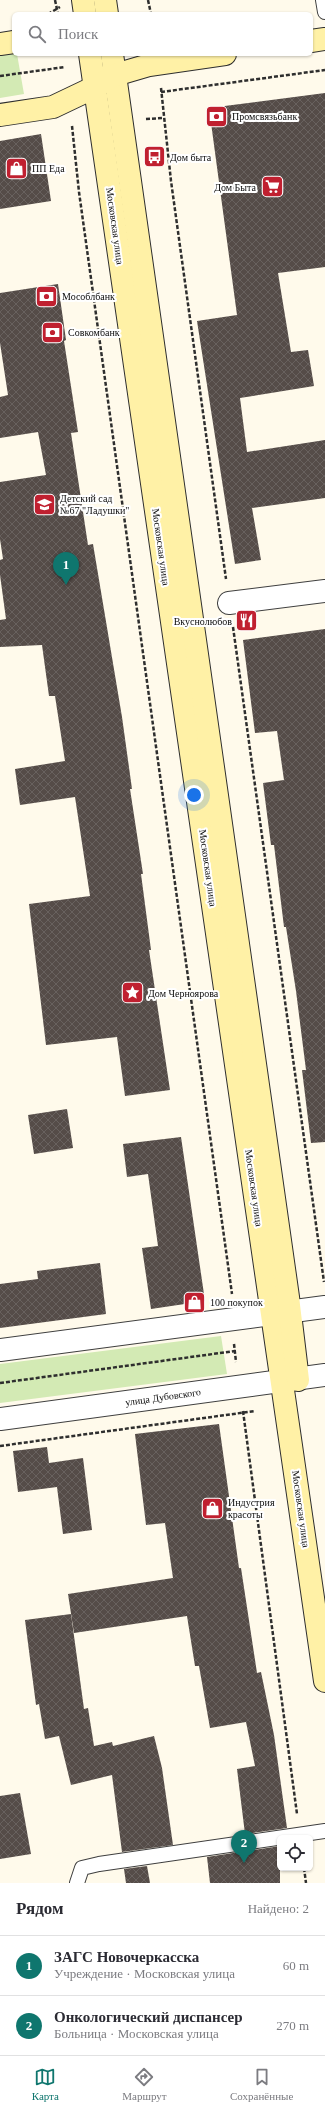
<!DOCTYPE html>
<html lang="ru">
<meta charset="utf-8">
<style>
:root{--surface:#fff;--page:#f7f7f7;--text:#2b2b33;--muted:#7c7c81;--line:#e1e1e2;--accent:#0f766e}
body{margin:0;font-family:Georgia,serif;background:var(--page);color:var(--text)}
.controls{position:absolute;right:12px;bottom:12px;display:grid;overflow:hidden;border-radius:6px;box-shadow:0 1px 3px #0004}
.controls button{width:36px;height:36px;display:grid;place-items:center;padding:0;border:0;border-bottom:1px solid var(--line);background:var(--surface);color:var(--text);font:20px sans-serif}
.you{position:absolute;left:194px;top:795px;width:14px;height:14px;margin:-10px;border:3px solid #fff;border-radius:50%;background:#1a73e8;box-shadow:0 0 0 6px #1a73e833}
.badge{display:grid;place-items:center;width:26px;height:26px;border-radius:50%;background:var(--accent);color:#fff;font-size:13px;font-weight:700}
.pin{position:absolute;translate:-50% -33px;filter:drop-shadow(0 1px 2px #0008)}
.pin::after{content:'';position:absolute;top:21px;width:14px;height:12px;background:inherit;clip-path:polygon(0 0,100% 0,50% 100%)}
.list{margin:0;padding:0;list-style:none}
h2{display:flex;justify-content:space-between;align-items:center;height:52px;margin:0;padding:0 16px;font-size:17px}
h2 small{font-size:13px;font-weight:400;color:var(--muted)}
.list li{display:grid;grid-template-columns:26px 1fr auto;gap:12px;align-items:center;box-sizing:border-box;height:60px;padding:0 16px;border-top:1px solid var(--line)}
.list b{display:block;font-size:15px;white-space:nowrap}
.list p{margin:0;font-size:13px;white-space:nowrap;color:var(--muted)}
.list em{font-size:13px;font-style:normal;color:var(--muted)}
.icon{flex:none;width:22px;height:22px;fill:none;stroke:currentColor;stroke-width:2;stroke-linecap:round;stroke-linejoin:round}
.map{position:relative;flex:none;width:325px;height:1883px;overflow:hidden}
.search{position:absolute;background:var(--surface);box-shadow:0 1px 3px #0004;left:12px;right:12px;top:12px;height:44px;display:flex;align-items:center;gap:10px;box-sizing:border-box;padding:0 14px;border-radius:6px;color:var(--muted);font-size:15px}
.sheet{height:172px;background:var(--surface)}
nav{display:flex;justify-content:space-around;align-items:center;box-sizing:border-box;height:56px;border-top:1px solid var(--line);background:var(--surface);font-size:11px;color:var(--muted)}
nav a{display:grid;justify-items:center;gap:2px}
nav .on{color:var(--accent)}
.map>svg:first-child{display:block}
.grass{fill:#d3eab4}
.building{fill:url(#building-cross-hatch)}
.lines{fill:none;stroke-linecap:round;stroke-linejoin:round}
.lane-casing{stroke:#3f3f3f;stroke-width:16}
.street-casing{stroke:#3f3f3f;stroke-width:24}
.secondary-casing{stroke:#2e2e2e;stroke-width:24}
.path{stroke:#2e2e2e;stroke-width:2.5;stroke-dasharray:4 2;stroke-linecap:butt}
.lane{stroke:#fff;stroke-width:14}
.street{stroke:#fff;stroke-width:22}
.secondary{stroke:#fff1a6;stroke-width:22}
.labels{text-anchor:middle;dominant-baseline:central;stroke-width:4;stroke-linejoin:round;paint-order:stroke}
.poi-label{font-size:10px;fill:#0c0c0c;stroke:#fff;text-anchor:start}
.street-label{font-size:10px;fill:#0c0c0c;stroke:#fff}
</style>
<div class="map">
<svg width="325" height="1883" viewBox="0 0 325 1883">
<defs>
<pattern id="building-cross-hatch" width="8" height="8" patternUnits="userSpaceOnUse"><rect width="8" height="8" fill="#554c48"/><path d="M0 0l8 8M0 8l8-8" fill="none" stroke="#68615e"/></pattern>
</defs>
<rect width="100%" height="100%" fill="#fffaeb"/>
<g class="grass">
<path d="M14,50V54H17L24,94L0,98V52Z"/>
<path d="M221,1336L227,1374L0,1403V1364Z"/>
</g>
<g class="building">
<path d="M325,93V267L278,273L291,352L308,350L314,386L240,398L247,452L325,440V498L252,508L261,560L235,564L197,321L237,315L209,108Z"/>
<path d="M41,134L51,201L0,209V141Z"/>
<path d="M58,284L66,340L64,341L78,432L71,433L88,545L93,544L122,717L132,789H130L143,874H141L151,950H149L170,1090L125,1096L117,1037L46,1045L29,904L90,896L75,797L20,805L15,769L65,761L55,696H49L42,645L0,647V620L6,619L0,575V560L3,559L0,539V482L46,475L38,432L0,438V397L8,395L0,343V293Z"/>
<path d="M325,629V1142L311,1143L302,1070H306L296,991L286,927H284L274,845H271L263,783L284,780L277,731L255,733L243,640Z"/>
<path d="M67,1109L73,1148L34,1154L28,1115Z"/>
<path d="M181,1137L205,1301L151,1309L142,1248L158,1246L148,1174L127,1177L123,1144Z"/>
<path d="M100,1263L106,1314L0,1328V1284L38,1279L37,1271Z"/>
<path d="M219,1424L239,1568H241L257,1673L261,1672L274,1735L287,1828L245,1834L237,1769L255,1766L246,1722L210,1728L199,1666H195L187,1616L74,1633L68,1594L173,1578L165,1523L146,1525L135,1434Z"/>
<path d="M47,1447L49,1463L83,1458L92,1530L63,1534L57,1487L18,1492L13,1451Z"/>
<path d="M71,1614L84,1709L88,1708L94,1746L112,1742L113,1746L154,1736L162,1768L173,1845L122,1852L112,1775L71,1785L59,1736L45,1739L39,1704L36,1705L25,1620Z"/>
<path d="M20,1793L31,1854L0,1859V1796Z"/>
<path d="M280,1846V1883H210L207,1857Z"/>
<path d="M147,1866L150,1883H126L124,1869Z"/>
</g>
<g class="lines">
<defs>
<g id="lane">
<path d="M323,0L325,12"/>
<path d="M77,1883L82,1868L99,1864L325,1831"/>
</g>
<g id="street">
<path d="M229,603L325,591"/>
<path d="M0,1350L325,1307"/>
<path d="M0,1419L325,1375"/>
</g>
<g id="secondary">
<path d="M83,0L85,14"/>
<path d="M105,0L107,14"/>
<path d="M311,41L325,39"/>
<path d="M0,44L14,42"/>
<path d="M90,54L325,1681"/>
<path d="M112,54L288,1297L298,1380"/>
<path d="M0,115L53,107L95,87L115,75L149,65L225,54"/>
</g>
</defs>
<use href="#lane" class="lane-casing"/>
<use href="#street" class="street-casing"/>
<use href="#secondary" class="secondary-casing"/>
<g class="path">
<path d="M55,0L58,14"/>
<path d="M148,0L151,14"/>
<path d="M48,14L60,7"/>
<path d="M0,76L65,67"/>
<path d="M161,88L171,181L226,579"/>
<path d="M161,92L325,70"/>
<path d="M146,119L164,118"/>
<path d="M72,126L79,192L232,1294"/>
<path d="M233,627L324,1282"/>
<path d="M234,1344L236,1362"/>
<path d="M0,1383L235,1351"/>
<path d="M243,1411L297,1814"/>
<path d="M0,1446L255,1411"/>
<path d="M304,1868L306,1883"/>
</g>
<use href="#lane" class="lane"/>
<use href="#street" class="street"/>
<use href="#secondary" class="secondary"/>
</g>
<defs>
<symbol id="bank-square" viewBox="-11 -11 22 22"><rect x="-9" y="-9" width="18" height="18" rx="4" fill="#c02030" stroke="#fff"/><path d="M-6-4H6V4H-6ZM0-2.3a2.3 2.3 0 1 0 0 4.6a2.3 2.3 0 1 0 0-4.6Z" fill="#fff"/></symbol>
<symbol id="bus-square" viewBox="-11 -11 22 22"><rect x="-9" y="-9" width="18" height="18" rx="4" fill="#c02030" stroke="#fff"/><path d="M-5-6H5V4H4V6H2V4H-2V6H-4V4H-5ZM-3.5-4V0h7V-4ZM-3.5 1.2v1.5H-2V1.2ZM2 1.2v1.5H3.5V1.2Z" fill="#fff"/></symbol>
<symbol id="shop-square" viewBox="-11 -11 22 22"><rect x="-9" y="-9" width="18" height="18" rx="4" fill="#c02030" stroke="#fff"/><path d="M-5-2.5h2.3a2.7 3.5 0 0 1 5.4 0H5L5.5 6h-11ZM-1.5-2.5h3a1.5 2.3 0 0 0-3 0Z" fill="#fff"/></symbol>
<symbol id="supermarket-square" viewBox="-11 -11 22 22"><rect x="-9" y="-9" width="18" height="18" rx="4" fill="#c02030" stroke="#fff"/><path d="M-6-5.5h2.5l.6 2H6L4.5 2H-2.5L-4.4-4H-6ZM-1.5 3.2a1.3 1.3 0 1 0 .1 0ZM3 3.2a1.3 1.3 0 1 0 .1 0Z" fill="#fff"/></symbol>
<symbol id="school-square" viewBox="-11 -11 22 22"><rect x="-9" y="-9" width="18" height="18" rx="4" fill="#c02030" stroke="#fff"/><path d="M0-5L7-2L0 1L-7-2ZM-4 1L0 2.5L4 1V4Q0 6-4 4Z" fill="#fff"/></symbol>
<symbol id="restaurant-square" viewBox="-11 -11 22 22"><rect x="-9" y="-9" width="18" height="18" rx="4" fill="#c02030" stroke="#fff"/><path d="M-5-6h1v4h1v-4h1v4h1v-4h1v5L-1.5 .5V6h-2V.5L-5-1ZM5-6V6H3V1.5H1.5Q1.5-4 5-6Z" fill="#fff"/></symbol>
<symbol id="sight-square" viewBox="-11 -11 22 22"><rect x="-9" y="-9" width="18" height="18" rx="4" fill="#c02030" stroke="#fff"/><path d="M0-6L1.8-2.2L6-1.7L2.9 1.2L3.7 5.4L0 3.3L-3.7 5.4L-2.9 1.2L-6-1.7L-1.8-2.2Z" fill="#fff"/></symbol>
</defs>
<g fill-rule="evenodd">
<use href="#bank-square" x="204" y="104" width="25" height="25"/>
<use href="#bus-square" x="142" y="144" width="25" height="25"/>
<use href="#shop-square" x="4" y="156" width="25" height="25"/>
<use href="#supermarket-square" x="260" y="174" width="25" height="25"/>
<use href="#bank-square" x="34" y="284" width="25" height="25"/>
<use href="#bank-square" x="40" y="320" width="25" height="25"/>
<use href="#school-square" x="32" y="492" width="25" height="25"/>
<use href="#restaurant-square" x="234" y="608" width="25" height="25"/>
<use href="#sight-square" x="120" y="980" width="25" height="25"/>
<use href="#shop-square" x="182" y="1290" width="25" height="25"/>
<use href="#shop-square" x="200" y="1496" width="25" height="25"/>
</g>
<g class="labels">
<g class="poi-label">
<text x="232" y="116">Промсвязьбанк</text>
<text x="170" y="157">Дом быта</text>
<text x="32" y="168">ПП Еда</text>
<text x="256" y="187" text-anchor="end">Дом Быта</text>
<text x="62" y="296">Мособлбанк</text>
<text x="68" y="332">Совкомбанк</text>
<text x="60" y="498">Детский сад<tspan x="60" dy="12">№67 "Ладушки"</tspan></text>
<text x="232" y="621" text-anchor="end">Вкуснолюбов</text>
<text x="148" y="993">Дом Черноярова</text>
<text x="210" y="1302">100 покупок</text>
<text x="228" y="1502">Индустрия<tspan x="228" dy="12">красоты</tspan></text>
</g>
<g class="street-label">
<text transform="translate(115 226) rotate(82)">Московская улица</text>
<text transform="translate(161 547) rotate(82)">Московская улица</text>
<text transform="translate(208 868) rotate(82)">Московская улица</text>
<text transform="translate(254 1188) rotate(82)">Московская улица</text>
<text transform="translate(163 1397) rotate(-8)">улица Дубовского</text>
<text transform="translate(301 1509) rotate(82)">Московская улица</text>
</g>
</g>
</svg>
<div class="controls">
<button><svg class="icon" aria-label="locate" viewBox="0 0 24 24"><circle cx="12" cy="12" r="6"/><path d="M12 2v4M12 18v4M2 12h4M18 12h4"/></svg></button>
</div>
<div class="you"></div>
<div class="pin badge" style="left:66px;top:585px">1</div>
<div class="pin badge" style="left:244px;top:1863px">2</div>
<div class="search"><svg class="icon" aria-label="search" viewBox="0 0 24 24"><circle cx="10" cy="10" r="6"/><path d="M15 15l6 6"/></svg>Поиск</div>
</div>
<section class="sheet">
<h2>Рядом<small>Найдено: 2</small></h2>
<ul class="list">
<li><span class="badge">1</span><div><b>ЗАГС Новочеркасска</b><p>Учреждение · Московская улица</p></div><em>60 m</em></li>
<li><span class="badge">2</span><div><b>Онкологический диспансер</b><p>Больница · Московская улица</p></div><em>270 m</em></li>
</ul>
</section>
<nav>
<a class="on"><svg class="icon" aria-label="map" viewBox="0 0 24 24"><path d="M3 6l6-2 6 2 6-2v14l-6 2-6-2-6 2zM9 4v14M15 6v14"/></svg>Карта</a>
<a><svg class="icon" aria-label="directions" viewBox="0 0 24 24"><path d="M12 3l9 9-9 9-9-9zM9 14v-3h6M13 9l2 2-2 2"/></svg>Маршрут</a>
<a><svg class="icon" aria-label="saved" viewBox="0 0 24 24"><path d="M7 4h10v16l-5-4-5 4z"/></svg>Сохранённые</a>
</nav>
